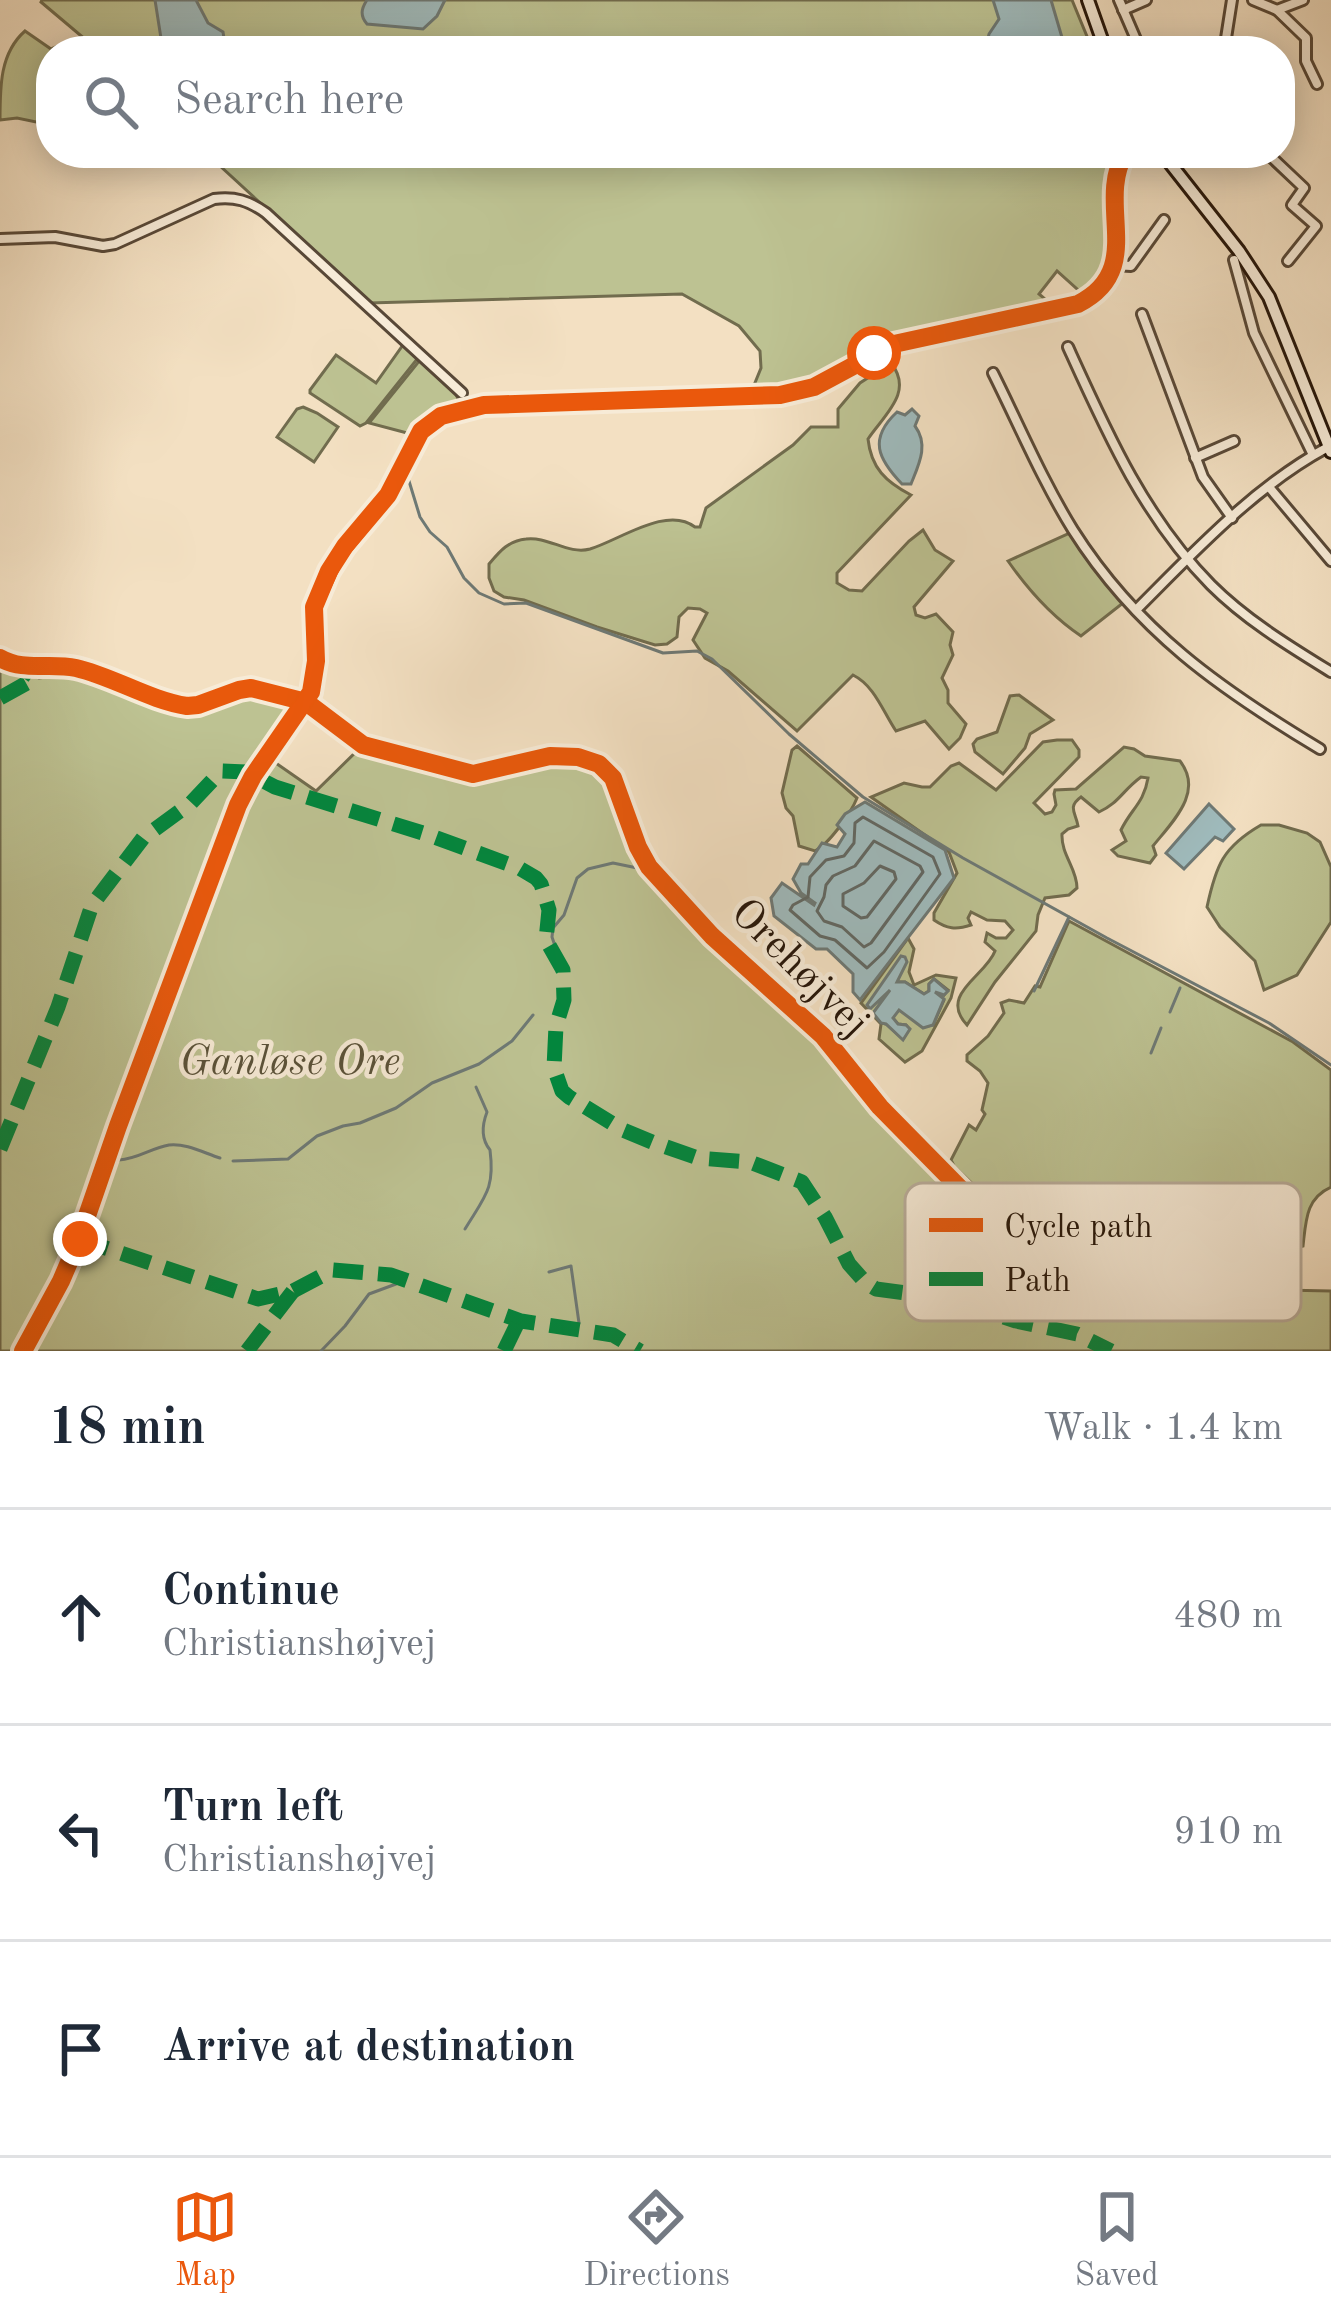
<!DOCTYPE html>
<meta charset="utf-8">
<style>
:root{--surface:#fff;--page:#f6f6f7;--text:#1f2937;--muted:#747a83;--line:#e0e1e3;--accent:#ea580c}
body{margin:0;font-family:"Old Standard TT",serif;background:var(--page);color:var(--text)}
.stop{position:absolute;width:36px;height:36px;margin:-27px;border:9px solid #ea580c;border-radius:50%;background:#fff}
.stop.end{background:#ea580c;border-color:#fff;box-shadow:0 3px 12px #0008}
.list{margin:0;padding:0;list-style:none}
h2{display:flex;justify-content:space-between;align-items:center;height:156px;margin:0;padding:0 48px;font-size:51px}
h2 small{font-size:39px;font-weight:400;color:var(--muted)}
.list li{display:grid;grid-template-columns:78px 1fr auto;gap:36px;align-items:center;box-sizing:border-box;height:216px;padding:0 48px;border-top:3px solid var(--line)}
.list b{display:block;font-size:45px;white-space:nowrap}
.list p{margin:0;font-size:39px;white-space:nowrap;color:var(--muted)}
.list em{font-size:39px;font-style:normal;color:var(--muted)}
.icon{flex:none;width:66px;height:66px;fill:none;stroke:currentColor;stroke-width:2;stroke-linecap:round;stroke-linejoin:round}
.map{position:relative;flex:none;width:1331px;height:1351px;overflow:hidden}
.search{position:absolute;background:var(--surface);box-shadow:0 6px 30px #0003;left:36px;right:36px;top:36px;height:132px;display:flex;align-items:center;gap:30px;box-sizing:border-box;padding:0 42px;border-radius:48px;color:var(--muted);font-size:45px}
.sheet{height:804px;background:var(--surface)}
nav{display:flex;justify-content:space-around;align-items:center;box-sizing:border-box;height:168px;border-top:3px solid var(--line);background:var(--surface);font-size:33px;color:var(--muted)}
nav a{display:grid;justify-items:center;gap:6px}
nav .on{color:var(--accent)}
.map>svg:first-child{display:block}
.green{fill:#bdc292;stroke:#716c4e;stroke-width:3;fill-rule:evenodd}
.water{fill:#9fbbbd;stroke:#6e7975;stroke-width:3}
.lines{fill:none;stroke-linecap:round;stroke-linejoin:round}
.shore{stroke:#626863;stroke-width:3}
.stream{stroke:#6e7975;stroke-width:3}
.street-casing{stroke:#584837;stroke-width:14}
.secondary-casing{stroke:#251509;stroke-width:16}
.street{stroke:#f7ebd7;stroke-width:8}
.secondary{stroke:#f7ebd7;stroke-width:10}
.quiet{stroke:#00873e;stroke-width:15;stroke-dasharray:30 15;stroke-linecap:butt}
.cycleway-casing{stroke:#f7ebd7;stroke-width:26}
.cycleway{stroke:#e8590c;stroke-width:18}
.route{stroke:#ea580c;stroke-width:15}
.labels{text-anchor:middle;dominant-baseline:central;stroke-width:9;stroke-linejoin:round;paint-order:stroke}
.street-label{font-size:42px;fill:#251509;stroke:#f7ebd7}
.park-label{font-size:42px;font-style:italic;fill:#5a5239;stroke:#f7ebd7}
.key{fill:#f7ebd7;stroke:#b8ab99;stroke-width:3}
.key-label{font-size:33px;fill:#251509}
</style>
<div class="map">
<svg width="1331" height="1351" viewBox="0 0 1331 1351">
<rect width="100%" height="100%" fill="#f3e0c2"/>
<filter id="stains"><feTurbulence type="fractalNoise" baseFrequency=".00167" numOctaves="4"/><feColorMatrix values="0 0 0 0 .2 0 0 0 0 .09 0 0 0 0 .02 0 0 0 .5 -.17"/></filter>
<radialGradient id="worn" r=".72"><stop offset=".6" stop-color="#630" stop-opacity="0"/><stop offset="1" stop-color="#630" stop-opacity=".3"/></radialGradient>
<g class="green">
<path d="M42,0H1072L1093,51H99L41,2Z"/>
<path d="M25,31L51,49L73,40L85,51H51V114L36,122L17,118L0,120C0,86 0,53 25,31Z"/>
<path d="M206,153H1118L1111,171L1106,275L1097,288L1085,296L1057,271L1039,294L1052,305L980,318L889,338L810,380L750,395L761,368L760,351L739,326L682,294L369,303Z"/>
<path d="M403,345L418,358L366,423L360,426L310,393V390L336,355L376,383Z"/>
<path d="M420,360L455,391L459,402L429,415L411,434L369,423Z"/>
<path d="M891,363C914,392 885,414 868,439C871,468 886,482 911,495L837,573V583L849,590L862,591L909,541L923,530L935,550L953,561L914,607L916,615L925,618L936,614L953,632L950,645L953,655L942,678L948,690V703L966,724L960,738L949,749L925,721L896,731C883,712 875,686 853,675L797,731L728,671L705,658L693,640L707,613L700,609L688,608L679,617L677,637L667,644L655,645L597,627L524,600L504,597L494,591L489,578V564C500,551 508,541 526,539C548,536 568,555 590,549C620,540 667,505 695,527H700L706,508L793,445L811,427H838V409L860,383Z"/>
<path d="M303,407L317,413L338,427L314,462L277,437L297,409Z"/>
<path d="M1070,533L1095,570L1123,603L1081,636C1051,616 1029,591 1008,561Z"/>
<path d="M0,664L39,678L77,673L192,714L244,689L299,702L270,759L316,791L360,748L478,775L550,758H585L599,766L612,779L642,864L709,940L804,1022L872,1099L982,1218L1003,1237L1092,1276L1176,1288L1331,1291V1351H0Z"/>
<path d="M1019,695L1053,720L1030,734L1025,748L1003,774L975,752L973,744L977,739L997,732L1010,696Z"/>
<path d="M1057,740H1072L1079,750V757L1034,803L1045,814L1052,812L1056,805L1054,794L1055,790L1076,789L1124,747L1134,749L1145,756L1180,761C1204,792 1173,821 1153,846L1156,855L1150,863L1118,856L1112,850L1126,841L1121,830C1131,809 1144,803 1148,778L1141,777C1123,790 1119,803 1099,812L1081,797C1067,807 1076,813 1078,826L1068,829L1062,834C1061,855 1077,868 1077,888L1069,895L1045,898L1038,915L1036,931L995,982L967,1025C938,994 986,976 995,951L985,942L987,933L996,938H1006L1013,930L1005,921L987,920L971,912L968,918L971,925C956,930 947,929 934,920V913L957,873L949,852L871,797L904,783L922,787H930L951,766L959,763L996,790L1043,742Z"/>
<path d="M797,746L857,798C851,813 829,844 815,851L799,846L793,816L786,808L782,793L792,750Z"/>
<path d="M1261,825H1279L1307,833L1320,842L1331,867V922L1297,975L1264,990L1255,961L1220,927L1207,907C1216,865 1223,847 1261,825Z"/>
<path d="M1069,921L1293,1042L1331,1070V1187C1306,1198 1306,1220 1303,1246C1239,1265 1109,1269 1048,1241C1011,1224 983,1194 954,1166L951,1160L969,1125L976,1130L985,1114L982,1110L988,1083L980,1071L967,1061V1055L988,1036L1004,1013L1001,1003L1009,1000L1024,1003L1035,986L1040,987Z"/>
<path d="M908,938L914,949L909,972L914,985L936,975L956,978L951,998L922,1051L905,1062L879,1039L881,1024L861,1003ZM934,979L948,990L944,995L935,990L944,1000L933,1025L923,1027L900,1009L892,1017L898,1024L906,1025L909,1029L903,1039L886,1024L881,1023L873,1014L898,982H905L924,994L929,991V984Z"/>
</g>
<g class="water">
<path d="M155,0H196L208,23L223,32L226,51H163Z"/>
<path d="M367,0H445L437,16L423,29L367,24C360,16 361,9 367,0Z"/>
<path d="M993,0H1051L1066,51H985L989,34L999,19Z"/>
<path d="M912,409L919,416L915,426C929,445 919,464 911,484H902C878,459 868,439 897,412L905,415Z"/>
<path d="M865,802L945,850L954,878L860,1000L853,992V974L827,949H816L774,916L771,898L782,883L814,905L815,903L801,893L793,879L801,864H808L822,843L837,847L845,834L837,825L845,814Z"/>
<path d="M1209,804L1234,829L1223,841L1215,837L1184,869L1166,853Z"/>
<path d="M901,956L905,957L907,962L897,982H905L924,994L929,991V984L934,979L948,991L944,995L935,992L944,999L933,1025L923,1028L899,1010L893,1018L898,1024L906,1025L910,1029L903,1040L886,1024L881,1023L873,1013L890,990L870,1009L867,1005Z"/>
</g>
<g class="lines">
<g class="shore">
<path d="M863,817L933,857L940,874L884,952L867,968L835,940L820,936L790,910L793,905L808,897L810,877L826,860L844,856L854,843L855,823Z"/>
<path d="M874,841L920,866L923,872L871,943L864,947L842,927L824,921L817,911L824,897L826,885L833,876L855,866Z"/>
<path d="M880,866L894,872L896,879L867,917L861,918L843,906V894L864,883Z"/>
</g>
<g class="stream">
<path d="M409,481L420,517L430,532L447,547L464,578L479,593L504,604L526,603L663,653L697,651L712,659L789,734L863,797L963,858L1107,938L1269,1023L1331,1065"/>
<path d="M558,955L552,937L553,928L564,915L577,878L588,869L613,863L647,870"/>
<path d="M1034,991L1069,917"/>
<path d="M1170,1012L1180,988"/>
<path d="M1151,1053L1161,1028"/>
<path d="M119,1160C138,1159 151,1148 169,1145C186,1143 204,1153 220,1158"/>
<path d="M233,1161L288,1159L317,1136L343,1126L360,1123L396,1108L432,1083L479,1064L512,1041L533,1015"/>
<path d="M465,1229C485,1196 495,1189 490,1150C481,1139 482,1125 487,1112L476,1087"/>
<path d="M549,1272L571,1266L579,1323"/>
<path d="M321,1351L345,1326L369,1294L396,1284"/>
</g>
<defs>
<g id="street">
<path d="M1119,0L1141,51"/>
<path d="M1253,0L1277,10L1303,0"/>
<path d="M1123,10L1146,0"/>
<path d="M1277,10L1306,38V61L1317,84"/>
<path d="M1224,51L1232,0"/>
<path d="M1267,153L1304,188L1292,205L1316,226L1288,261"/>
<path d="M0,239L55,237L103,246L115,244L214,199C235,196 249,201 266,213L462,393"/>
<path d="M1234,260L1254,333L1313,455"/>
<path d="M1114,265L1131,266L1164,220"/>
<path d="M1142,314L1203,477L1232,518"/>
<path d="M1068,347C1107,433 1144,517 1211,585C1246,620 1289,646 1331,672"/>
<path d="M993,373C1019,425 1042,480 1073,530C1137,631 1220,689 1320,749"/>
<path d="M1195,458L1234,441"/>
<path d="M1269,487L1331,561"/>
<path d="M1136,610C1194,552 1255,486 1328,447"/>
<path d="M0,658C24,672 49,662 76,668C114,677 149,700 187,706L198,705L239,690L251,688L306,702L363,745L473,774L550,756L578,757L599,764L613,778L638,847L649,867L712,936L823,1036L880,1107L999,1228L1030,1246L1078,1260L1200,1267L1276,1255"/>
</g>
<g id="secondary">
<path d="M1088,0L1106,51"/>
<path d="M1162,153L1239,251L1269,297L1331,452"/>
<path d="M23,1351L61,1281L79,1239L118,1126L238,805L253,776L311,692L316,661L314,607L329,571L345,546L388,495L421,431L441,416L484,405L780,395L814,387L894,344L1078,304C1147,269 1095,205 1125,153"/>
</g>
</defs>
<use href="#street" class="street-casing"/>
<use href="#secondary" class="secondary-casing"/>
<use href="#street" class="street"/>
<use href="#secondary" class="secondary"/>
<g class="quiet">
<path d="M0,698L36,678L25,670"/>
<path d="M0,1149L58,1007L92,905L143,838L191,803L221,771L246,772L275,787L426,834L519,868L536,878L541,884L549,910L546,940L563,970L564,1000L556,1026L554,1068L562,1091L569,1097L623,1130L652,1142L698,1158L750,1162L802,1182L825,1217L849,1264L865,1282L876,1289L944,1298L1016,1321L1077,1334L1111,1351"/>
<path d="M79,1239L258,1299L293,1291L333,1270L391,1275L521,1321L613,1335L640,1351"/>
<path d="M247,1351L293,1291"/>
<path d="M504,1351L519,1320"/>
</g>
<defs>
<g id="cycleway">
<path d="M0,658C24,672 49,662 76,668C114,677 149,700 187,706L198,705L239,690L251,688L306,702L363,745L473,774L550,756L578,757L599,764L613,778L638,847L649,867L712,936L823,1036L880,1107L999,1228L1030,1246L1078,1260L1200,1267L1276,1255"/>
<path d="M23,1351L61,1281L79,1239L118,1126L238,805L253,776L311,692L316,661L314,607L329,571L345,546L388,495L421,431L441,416L484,405L780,395L814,387L894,344L1078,304C1147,269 1095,205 1125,153"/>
</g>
</defs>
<use href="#cycleway" class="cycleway-casing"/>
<use href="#cycleway" class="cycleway"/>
</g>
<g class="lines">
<path class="route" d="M80,1239L118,1126L238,805L253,776L311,692L316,661L314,607L337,558L388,495L421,431L440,416L484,405L780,395L814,387L874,353"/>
</g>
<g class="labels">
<g class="street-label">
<text transform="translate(799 969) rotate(45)">Orehøjvej</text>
</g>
<g class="park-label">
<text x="290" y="1063">Ganløse Ore</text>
</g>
</g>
<rect x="905" y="1183" width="396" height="138" rx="18" class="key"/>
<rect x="929" y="1218" width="54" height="14" fill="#e8590c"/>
<rect x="929" y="1272" width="54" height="14" fill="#00873e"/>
<g class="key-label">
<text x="1004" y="1237">Cycle path</text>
<text x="1004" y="1291">Path</text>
</g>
<rect width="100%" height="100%" filter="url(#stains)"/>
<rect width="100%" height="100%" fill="url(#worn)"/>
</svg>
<div class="stop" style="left:874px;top:353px"></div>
<div class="stop end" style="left:80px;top:1239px"></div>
<div class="search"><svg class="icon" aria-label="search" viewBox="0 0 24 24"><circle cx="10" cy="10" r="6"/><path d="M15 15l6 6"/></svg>Search here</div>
</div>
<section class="sheet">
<h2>18 min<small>Walk · 1.4 km</small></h2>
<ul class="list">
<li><svg class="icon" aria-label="ahead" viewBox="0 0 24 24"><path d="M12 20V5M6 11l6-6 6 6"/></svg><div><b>Continue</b><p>Christianshøjvej</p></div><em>480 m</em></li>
<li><svg class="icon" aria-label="left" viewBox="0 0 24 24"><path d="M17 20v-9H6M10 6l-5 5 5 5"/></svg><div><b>Turn left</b><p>Christianshøjvej</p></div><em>910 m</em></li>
<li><svg class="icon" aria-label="arrive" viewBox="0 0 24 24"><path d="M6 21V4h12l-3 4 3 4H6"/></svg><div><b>Arrive at destination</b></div></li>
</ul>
</section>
<nav>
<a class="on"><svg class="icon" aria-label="map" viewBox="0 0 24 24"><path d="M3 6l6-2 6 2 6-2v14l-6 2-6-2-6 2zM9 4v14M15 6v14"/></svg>Map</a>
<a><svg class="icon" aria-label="directions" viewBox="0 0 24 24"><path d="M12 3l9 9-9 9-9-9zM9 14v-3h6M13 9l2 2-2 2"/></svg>Directions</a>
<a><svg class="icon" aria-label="saved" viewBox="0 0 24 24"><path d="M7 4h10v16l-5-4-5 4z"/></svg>Saved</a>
</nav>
